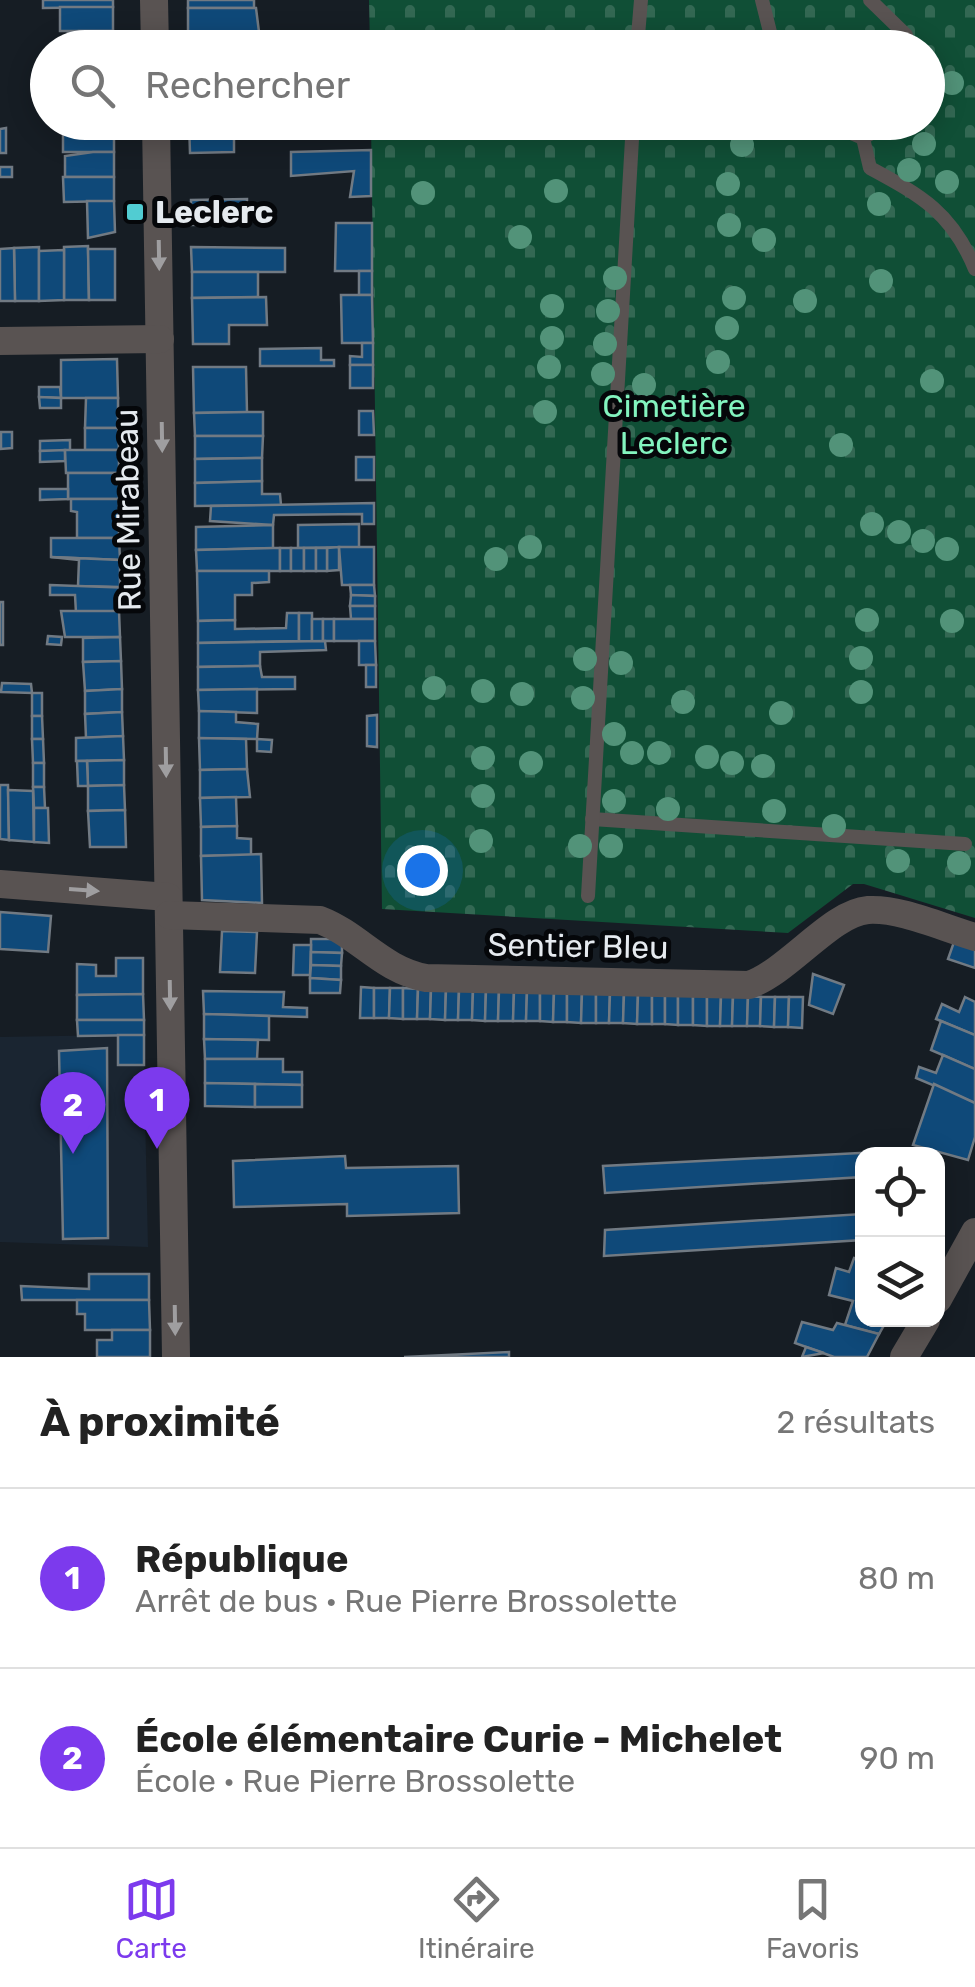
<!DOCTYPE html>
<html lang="fr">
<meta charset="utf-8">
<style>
:root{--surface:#fff;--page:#f2f2f2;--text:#222;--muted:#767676;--line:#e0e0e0;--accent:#7c3aed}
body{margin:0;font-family:Rubik,sans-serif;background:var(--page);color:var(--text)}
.controls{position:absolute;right:30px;bottom:30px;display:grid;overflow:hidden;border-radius:20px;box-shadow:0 5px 25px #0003}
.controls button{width:90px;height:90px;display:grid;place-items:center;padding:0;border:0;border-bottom:2px solid var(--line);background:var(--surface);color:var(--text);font:50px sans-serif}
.you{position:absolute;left:422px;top:870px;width:35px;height:35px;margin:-25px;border:8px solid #fff;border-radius:50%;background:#1a73e8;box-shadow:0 0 0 15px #1a73e833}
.badge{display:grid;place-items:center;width:65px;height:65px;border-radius:50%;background:var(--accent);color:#fff;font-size:32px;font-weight:700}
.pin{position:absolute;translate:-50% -82px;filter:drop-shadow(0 2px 5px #0008)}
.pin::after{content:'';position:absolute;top:52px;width:35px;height:30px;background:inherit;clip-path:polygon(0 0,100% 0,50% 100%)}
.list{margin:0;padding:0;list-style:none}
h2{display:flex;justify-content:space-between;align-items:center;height:130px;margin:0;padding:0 40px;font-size:42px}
h2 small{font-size:32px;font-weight:400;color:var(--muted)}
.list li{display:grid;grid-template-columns:65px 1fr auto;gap:30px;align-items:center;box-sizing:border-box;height:180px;padding:0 40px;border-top:2px solid var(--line)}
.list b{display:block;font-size:38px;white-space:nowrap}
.list p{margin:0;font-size:32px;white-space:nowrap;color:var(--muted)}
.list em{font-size:32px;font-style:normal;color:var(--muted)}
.icon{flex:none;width:55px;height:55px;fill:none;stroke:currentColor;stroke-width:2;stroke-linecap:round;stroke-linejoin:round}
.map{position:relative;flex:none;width:975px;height:1357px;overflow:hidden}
.search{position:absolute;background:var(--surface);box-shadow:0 5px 25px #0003;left:30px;right:30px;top:30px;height:110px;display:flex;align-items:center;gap:25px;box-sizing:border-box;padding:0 35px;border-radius:55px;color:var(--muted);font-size:38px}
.sheet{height:490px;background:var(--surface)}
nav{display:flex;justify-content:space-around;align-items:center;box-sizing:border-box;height:140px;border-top:2px solid var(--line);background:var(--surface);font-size:28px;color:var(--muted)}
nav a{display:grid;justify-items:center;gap:5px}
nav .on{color:var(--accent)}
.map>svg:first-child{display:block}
.built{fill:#1a2531}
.cemetery{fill:url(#cemetery-stones)}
.building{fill:#0f4979;stroke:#717a83;stroke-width:2.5}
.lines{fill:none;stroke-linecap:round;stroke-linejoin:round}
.service{stroke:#595352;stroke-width:14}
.minor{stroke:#595352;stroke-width:28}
.tertiary{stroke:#595352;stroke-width:28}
.tree{fill:#529379}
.oneway{fill:#9f9ea0}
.poi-dot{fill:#51ccd2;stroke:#05070a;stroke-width:4}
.labels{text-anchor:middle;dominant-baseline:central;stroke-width:10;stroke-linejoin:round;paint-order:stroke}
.poi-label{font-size:32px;font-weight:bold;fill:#e5eaef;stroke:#05070a;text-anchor:start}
.park-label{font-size:32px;fill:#83f4bf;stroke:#05070a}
.street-label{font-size:32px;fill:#e5eaef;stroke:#05070a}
</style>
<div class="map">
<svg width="975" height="1357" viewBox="0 0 975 1357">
<defs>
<pattern id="cemetery-stones" width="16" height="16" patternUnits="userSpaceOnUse" patternTransform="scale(2.5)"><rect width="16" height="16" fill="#104f36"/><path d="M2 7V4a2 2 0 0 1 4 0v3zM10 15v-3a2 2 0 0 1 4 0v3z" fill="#336853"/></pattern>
</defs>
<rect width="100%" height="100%" fill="#161d24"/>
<path class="built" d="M118,1035V1065H144L148,1247L0,1242V1037Z"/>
<path class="cemetery" d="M369,0H975V918L864,884H853L788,933L382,909L371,123L928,122V48L370,47Z"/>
<g class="building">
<path d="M43,0H113V7L43,8Z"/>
<rect x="188" y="0" width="66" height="8"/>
<rect x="60" y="7" width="53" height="24"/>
<path d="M188,8H256L259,32H188Z"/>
<path d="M79,31H113V48H80Z"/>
<rect x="188" y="32" width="71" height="16"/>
<rect x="63" y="122" width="51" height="6"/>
<path d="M189,122H271V126L234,127V152L190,153Z"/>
<path d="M6,128V153H0V129Z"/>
<rect x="63" y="128" width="51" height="24"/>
<path d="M371,150V196L350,197L354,171L291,176V152Z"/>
<path d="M93,152H114V177H65V156Z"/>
<rect x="0" y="167" width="12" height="10"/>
<path d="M63,177H114V201L64,202Z"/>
<path d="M247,199V224L191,225V200Z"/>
<path d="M87,201H114L115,232L88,238Z"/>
<path d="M336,223H372V271H335Z"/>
<path d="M88,246L89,300H64V247Z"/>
<path d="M39,247V301H15L14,248Z"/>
<path d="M191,247L285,248V272H192Z"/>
<path d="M14,248L15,301H0V249Z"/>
<path d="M88,249H115V300H89Z"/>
<path d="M64,250V300L39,301V251Z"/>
<rect x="359" y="271" width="13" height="24"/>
<path d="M192,272H258V297L192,298Z"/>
<path d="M341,295H372L373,343H342Z"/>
<path d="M266,297L267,325H229V344H193L192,298Z"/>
<path d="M362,343H373V365H350V356L362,357Z"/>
<path d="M321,348V360H334V366H260V349Z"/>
<path d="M117,359L118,398H61V360Z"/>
<rect x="350" y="365" width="23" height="23"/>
<path d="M193,367H246L247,412L194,413Z"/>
<path d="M39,387H60L61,398L39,397Z"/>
<path d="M39,397L61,398V408H40Z"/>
<path d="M86,398H118V428H85Z"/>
<path d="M359,411H373L374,435H359Z"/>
<path d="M247,412H263V436H195L194,413Z"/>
<path d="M85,428H118L119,450H85Z"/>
<path d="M1,432H12V448L1,449Z"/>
<path d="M195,436H263L262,458L195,459Z"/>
<path d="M70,440V451H40V441Z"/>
<path d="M65,450V461L40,462V451Z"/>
<path d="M65,450H119V473H66Z"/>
<rect x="356" y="457" width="18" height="23"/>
<path d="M262,458V481L195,483V459Z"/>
<rect x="68" y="473" width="51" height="26"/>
<path d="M262,481V494H280L281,505L195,506V483Z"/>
<path d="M40,489H68V499L40,500Z"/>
<path d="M71,499H119V538H77V512L71,511Z"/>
<path d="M374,503V524H362V514L274,515L273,525L210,521L211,506Z"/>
<path d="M359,524V547L298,548V525Z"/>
<path d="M273,525V548L196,550V527Z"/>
<path d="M51,538H119L120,560L51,557Z"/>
<path d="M339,547V570L327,571V548Z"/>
<path d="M339,547H374V585H342Z"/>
<path d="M273,548H280V571H197L196,550Z"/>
<rect x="280" y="548" width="11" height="23"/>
<rect x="291" y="548" width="13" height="23"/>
<rect x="304" y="548" width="12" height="23"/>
<rect x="316" y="548" width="11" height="23"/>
<path d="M51,557L120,560V587L78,586L79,560Z"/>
<path d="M197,571H269V582L252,583V595H235V620L198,621Z"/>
<path d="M50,585L134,588V610L76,613L75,595H50Z"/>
<path d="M350,585H374L375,596L351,595Z"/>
<path d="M351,595L375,596V606H350Z"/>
<rect x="0" y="602" width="3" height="43"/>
<path d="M350,606H375V619H351Z"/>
<path d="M61,611H119L120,637H65Z"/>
<path d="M287,613H299V641L198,643V621L235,620V629L286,628Z"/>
<path d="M299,613H312V642L299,641Z"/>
<path d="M312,619H323V641L312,642Z"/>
<rect x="323" y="619" width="11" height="22"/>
<rect x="334" y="619" width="41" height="22"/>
<path d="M48,636L62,637L61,645L47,644Z"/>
<path d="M120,637L121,661L83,662V638Z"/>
<path d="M325,641L326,650L260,652V666L198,667V643Z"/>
<path d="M359,641H375L376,665H359Z"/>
<path d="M121,661L122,689L85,691L83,662Z"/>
<rect x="366" y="665" width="10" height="22"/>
<path d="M260,666L262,677H295V689L198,690V667Z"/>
<path d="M2,683L31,684L32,693L1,692Z"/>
<path d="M122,689V712L85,714V691Z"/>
<path d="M257,689V713L199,711L198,690Z"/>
<rect x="32" y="693" width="10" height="23"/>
<path d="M199,711L236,712V722L258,724L257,739L199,738Z"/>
<path d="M122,712L123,736L86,738L85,714Z"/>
<path d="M377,715V747L367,746V716Z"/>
<path d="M32,716H42L43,739H32Z"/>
<path d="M123,736L124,760L76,761V738Z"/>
<path d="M199,738L246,739L247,769L200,770Z"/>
<path d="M32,739H43L44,763H33Z"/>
<path d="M257,739L272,740L271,752L257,751Z"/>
<path d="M124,760V785L88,786L87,761Z"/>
<path d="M77,761H87L88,786H78Z"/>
<rect x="33" y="763" width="11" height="24"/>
<path d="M247,769L250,797L200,798V770Z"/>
<path d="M0,785H8L9,840L0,839Z"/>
<path d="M124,785L125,810L88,811V786Z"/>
<path d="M33,787H44L45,808H34Z"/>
<path d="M8,790L33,791L34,842L9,840Z"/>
<path d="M236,797L237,826L201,827L200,798Z"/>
<path d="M34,808H48L49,843L34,842Z"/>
<path d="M125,810L126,847H90L88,811Z"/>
<path d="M237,826V838L251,839V855L201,856V827Z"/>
<path d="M261,854L262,903L202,900L201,856Z"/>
<path d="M0,912L51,916L48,952L0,949Z"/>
<path d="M222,931L257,932L255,973L220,972Z"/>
<path d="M311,939H342V953L311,952Z"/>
<path d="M954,942L975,949V968L948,959Z"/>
<path d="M294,945H311L310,975H293Z"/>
<path d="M311,952L342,953L341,966L311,965Z"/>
<path d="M116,958H143V994L77,995V964L96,965V976H116Z"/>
<path d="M311,965L341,966V980L310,978Z"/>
<path d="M813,974L844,985L833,1014L809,1005Z"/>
<path d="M310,978L341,980L340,993H310Z"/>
<path d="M361,987L374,988V1018H360Z"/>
<path d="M374,988H390L389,1018H374Z"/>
<path d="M390,988H403V1019L389,1018Z"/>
<path d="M403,988L418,989L417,1019H403Z"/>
<path d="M418,989H431L430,1019H417Z"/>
<path d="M431,989H446L445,1020L430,1019Z"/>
<path d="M446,989L459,990L458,1020H445Z"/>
<path d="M459,990H473L472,1020H458Z"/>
<path d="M473,990H486L485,1021L472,1020Z"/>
<path d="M486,990H499L498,1021H485Z"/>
<path d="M499,990L514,991L513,1021H498Z"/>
<path d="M203,991L284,992L283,1007L307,1008V1017L204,1014Z"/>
<path d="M514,991H527L526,1021H513Z"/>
<path d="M527,991H540V1021H526Z"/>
<path d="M540,991L554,992L553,1022L540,1021Z"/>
<path d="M554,992H567V1022H553Z"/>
<path d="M567,992H582L581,1023L567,1022Z"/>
<path d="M582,992L596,993V1023H581Z"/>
<path d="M596,993H610L609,1023H596Z"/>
<path d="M610,993H624L623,1023H609Z"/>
<path d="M624,993L638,994L637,1024L623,1023Z"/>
<path d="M143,994L144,1020H77V995Z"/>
<path d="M638,994H652V1024H637Z"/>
<rect x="652" y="994" width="13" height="30"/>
<path d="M665,994H678V1025L665,1024Z"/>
<path d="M678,994L693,995V1025H678Z"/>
<path d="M693,995H707V1026L693,1025Z"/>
<path d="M707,995L721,996L720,1026H707Z"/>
<path d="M721,996H733L732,1026H720Z"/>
<path d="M733,996H748L747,1026H732Z"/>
<path d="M748,996L761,997L760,1026H747Z"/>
<path d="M761,997H775L774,1027L760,1026Z"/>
<path d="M775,997H789L788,1027H774Z"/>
<path d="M789,997H803L802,1028L788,1027Z"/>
<path d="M965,997L975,1002V1035L936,1019L942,1004L959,1012Z"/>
<path d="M204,1014L269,1016V1040L204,1039Z"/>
<path d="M77,1020H144V1035L78,1036Z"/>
<path d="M941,1021L975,1035V1069L931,1050Z"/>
<rect x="118" y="1035" width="26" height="30"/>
<path d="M204,1039L258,1040L257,1059H205Z"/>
<path d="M107,1048L108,1238L63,1239L59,1051Z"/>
<path d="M943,1055L975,1069V1103L916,1078L919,1067L936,1073Z"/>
<path d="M205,1059H283V1072H302V1085L205,1083Z"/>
<path d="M205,1083L255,1084V1107L205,1106Z"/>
<path d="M255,1084L302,1085V1107H255Z"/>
<path d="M934,1084L975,1103V1137L968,1160L913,1145Z"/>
<path d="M899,1151L862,1154V1177L605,1193L603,1166Z"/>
<path d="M345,1156L346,1168L458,1166L459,1213L347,1216V1204L234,1207L233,1161Z"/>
<path d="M862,1214V1240L604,1256L605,1230Z"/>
<path d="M854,1258L862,1261V1320H887L879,1334L845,1325L853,1301L829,1295L836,1268L849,1272Z"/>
<path d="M89,1274H149V1300H22L21,1286L89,1289Z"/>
<path d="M77,1300H149L150,1330H85V1314H77Z"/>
<path d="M802,1322L833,1330L837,1323L879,1334L867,1357H834L795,1343Z"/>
<path d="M112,1330H150V1357H97V1340H112Z"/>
<path d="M806,1347L824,1353L802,1357Z"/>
<path d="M509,1352V1357H404Z"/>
</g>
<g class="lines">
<g class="service">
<path d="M762,0L774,48"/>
<path d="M870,0L906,35L909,48"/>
<path d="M637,48L641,0"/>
<path d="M826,122L863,138L891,122"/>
<path d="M863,138L870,168C922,196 952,213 975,269"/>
<path d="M592,819L965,844"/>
<path d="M588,896L633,122"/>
</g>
<g class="minor">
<path d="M154,0L155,48"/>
<path d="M156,122L176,1357"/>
<path d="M0,341L160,339"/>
<path d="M0,884L168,897"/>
<path d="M169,915L320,920C359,935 382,970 426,978L749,985C789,971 831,913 868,910C901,908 943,928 975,937"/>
</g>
<g class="tertiary">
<path d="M938,1299L975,1232"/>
<path d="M904,1357L926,1320"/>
</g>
</g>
<g class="tree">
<circle cx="952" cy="83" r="12"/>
<circle cx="924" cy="144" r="12"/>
<circle cx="742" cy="145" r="12"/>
<circle cx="909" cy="170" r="12"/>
<circle cx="947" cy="182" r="12"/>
<circle cx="728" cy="184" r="12"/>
<circle cx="556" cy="191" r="12"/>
<circle cx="423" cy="193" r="12"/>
<circle cx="879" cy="204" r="12"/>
<circle cx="729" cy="225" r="12"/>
<circle cx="520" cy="237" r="12"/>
<circle cx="764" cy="240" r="12"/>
<circle cx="615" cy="278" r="12"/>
<circle cx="881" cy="281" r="12"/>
<circle cx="734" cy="298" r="12"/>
<circle cx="805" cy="301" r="12"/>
<circle cx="552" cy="306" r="12"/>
<circle cx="608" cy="311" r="12"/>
<circle cx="727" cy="328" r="12"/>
<circle cx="552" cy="338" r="12"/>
<circle cx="605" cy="344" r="12"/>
<circle cx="718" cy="362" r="12"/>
<circle cx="549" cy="367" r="12"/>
<circle cx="603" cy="374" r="12"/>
<circle cx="932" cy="381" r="12"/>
<circle cx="644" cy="385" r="12"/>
<circle cx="545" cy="412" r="12"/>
<circle cx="841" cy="445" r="12"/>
<circle cx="872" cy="524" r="12"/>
<circle cx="899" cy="532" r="12"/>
<circle cx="923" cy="541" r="12"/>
<circle cx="530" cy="547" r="12"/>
<circle cx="947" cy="549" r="12"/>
<circle cx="496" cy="559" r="12"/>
<circle cx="867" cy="620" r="12"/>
<circle cx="952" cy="621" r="12"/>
<circle cx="861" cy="658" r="12"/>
<circle cx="585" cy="659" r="12"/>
<circle cx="621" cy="663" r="12"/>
<circle cx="434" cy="688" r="12"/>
<circle cx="483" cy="691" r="12"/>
<circle cx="861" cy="692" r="12"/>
<circle cx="522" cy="694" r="12"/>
<circle cx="583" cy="698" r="12"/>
<circle cx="683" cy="702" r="12"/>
<circle cx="781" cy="713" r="12"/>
<circle cx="614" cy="734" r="12"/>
<circle cx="632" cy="753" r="12"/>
<circle cx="659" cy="753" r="12"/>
<circle cx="707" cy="757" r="12"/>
<circle cx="483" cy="758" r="12"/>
<circle cx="531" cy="763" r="12"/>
<circle cx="732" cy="763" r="12"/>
<circle cx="763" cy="766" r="12"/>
<circle cx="483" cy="796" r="12"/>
<circle cx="614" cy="801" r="12"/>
<circle cx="668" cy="809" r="12"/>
<circle cx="774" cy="811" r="12"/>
<circle cx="834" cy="826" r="12"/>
<circle cx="481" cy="841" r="12"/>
<circle cx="580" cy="846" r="12"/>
<circle cx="611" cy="846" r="12"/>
<circle cx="898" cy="861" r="12"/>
<circle cx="959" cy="863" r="12"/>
</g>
<defs><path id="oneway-solid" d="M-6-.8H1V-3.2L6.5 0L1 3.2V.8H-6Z" transform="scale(2.5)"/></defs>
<g class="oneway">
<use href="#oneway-solid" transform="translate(159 255) rotate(89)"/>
<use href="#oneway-solid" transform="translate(162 437) rotate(89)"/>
<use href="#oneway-solid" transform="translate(166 762) rotate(89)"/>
<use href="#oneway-solid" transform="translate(84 890) rotate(4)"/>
<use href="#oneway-solid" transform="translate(170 995) rotate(89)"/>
<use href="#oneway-solid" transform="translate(175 1320) rotate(89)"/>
</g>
<rect class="poi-dot" x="125" y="202" width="20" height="20" rx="5"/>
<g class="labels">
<g class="poi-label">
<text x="155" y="212">Leclerc</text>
</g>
<g class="park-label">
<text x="674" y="406">Cimetière<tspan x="674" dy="37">Leclerc</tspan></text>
</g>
<g class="street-label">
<text transform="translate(128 510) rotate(-91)">Rue Mirabeau</text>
<text transform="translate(578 946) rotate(1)">Sentier Bleu</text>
</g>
</g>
</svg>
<div class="controls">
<button><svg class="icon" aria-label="locate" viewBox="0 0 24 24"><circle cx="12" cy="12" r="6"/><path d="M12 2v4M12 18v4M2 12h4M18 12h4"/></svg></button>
<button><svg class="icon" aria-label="layers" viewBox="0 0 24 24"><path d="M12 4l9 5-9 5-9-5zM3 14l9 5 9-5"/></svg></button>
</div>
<div class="you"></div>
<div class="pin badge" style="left:157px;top:1149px">1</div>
<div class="pin badge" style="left:73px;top:1154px">2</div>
<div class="search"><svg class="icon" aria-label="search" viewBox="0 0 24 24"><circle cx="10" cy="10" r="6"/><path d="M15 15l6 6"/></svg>Rechercher</div>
</div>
<section class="sheet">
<h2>À proximité<small>2 résultats</small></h2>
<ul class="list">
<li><span class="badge">1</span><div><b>République</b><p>Arrêt de bus · Rue Pierre Brossolette</p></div><em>80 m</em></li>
<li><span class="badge">2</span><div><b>École élémentaire Curie - Michelet</b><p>École · Rue Pierre Brossolette</p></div><em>90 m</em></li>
</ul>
</section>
<nav>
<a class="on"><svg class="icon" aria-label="map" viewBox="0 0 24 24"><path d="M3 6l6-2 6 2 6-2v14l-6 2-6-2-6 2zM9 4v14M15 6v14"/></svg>Carte</a>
<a><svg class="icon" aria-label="directions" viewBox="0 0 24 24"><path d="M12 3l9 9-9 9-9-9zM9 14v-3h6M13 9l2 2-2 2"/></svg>Itinéraire</a>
<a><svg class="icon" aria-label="saved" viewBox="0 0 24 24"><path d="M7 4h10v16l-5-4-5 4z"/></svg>Favoris</a>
</nav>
